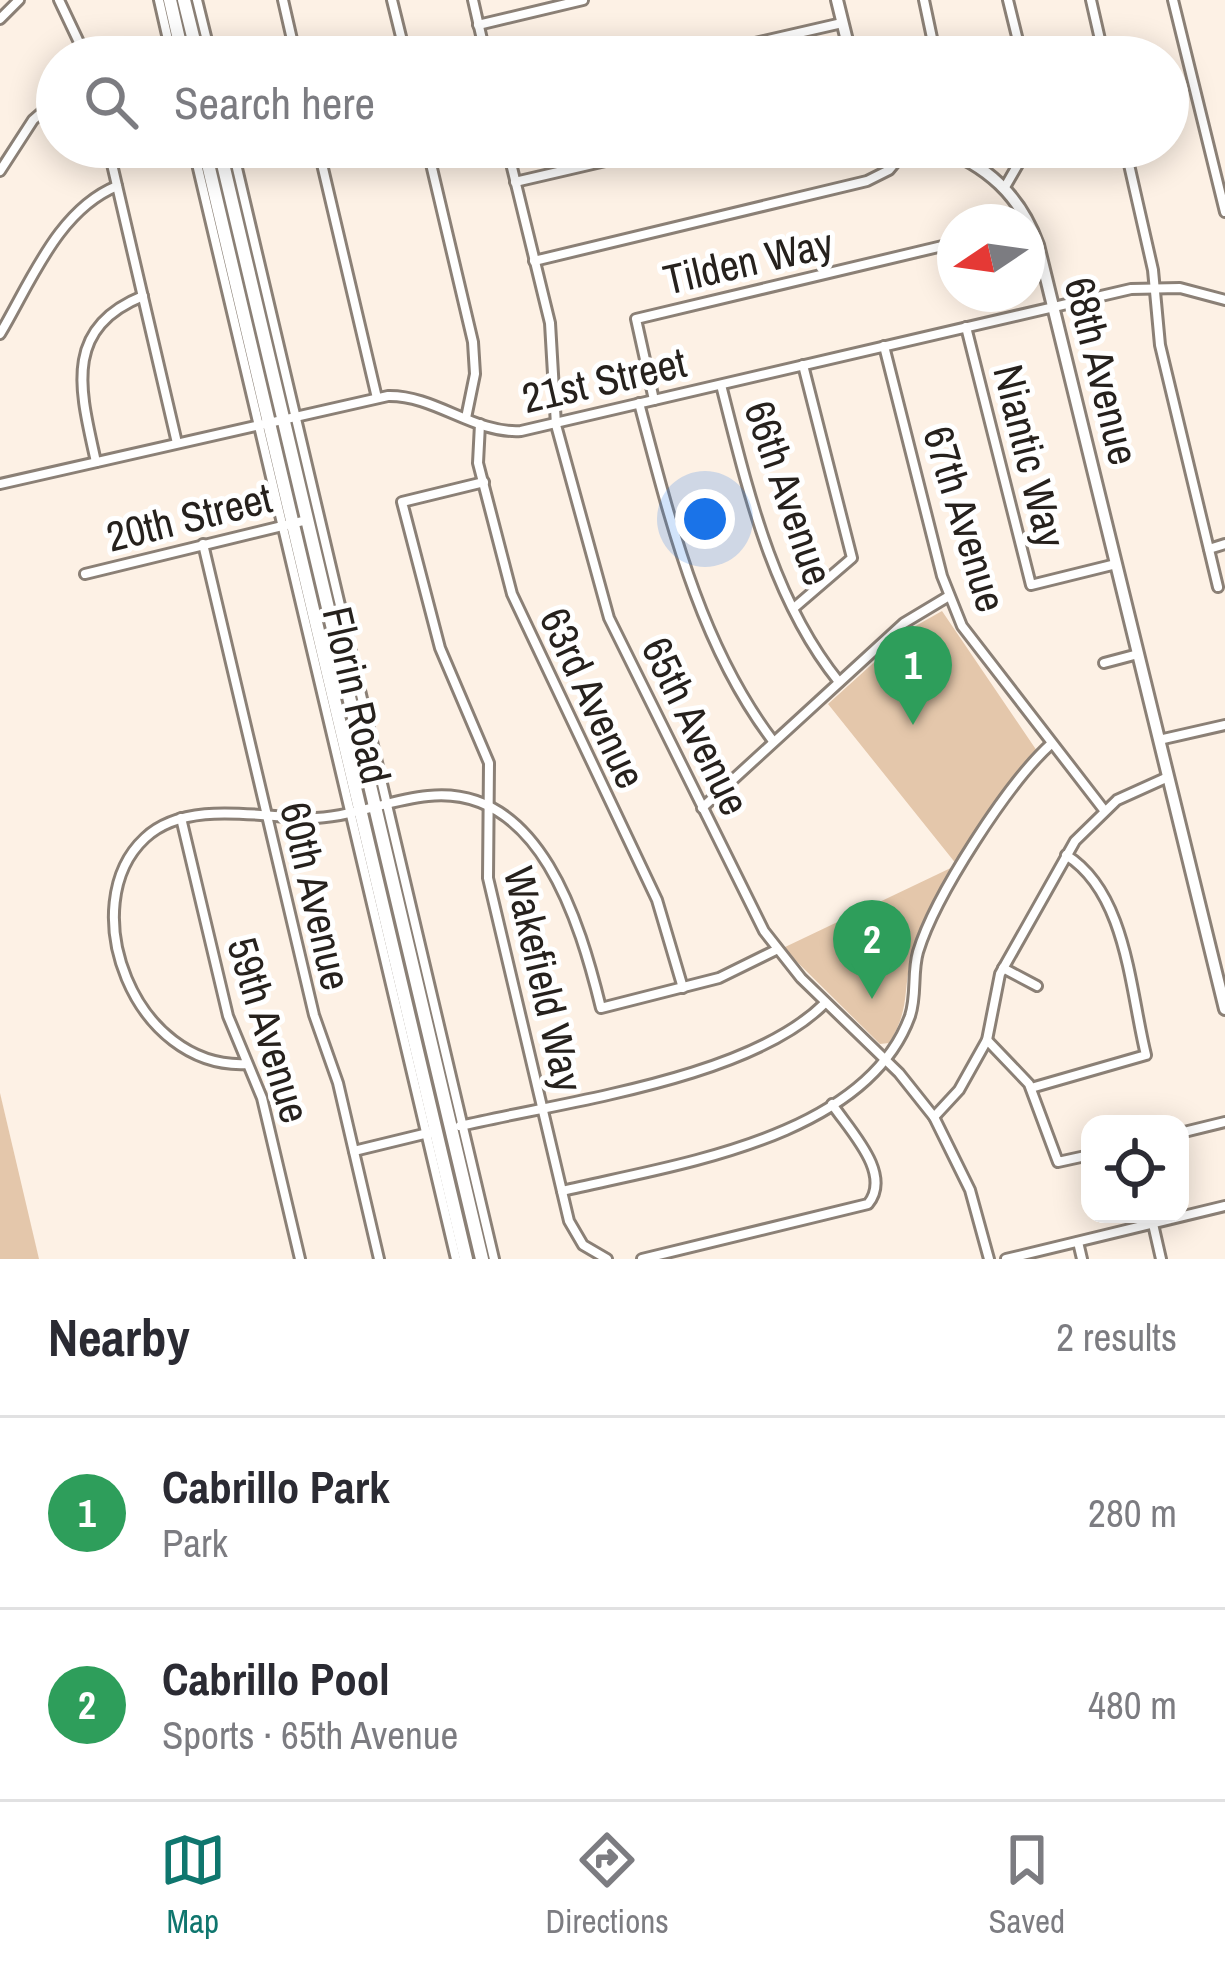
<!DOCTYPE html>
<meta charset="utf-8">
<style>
:root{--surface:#fff;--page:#f2f2f3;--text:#2b2b33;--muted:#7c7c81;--line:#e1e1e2;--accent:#0f766e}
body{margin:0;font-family:"Archivo Narrow",sans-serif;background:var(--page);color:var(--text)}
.controls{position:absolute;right:36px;bottom:36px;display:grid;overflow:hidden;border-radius:24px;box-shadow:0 6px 30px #0003}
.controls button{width:108px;height:108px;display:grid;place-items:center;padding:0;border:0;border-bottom:3px solid var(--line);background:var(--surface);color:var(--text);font:60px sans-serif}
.compass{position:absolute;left:937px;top:204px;width:108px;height:108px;border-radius:50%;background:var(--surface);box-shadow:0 6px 30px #0003;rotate:257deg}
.you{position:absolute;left:705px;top:519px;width:42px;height:42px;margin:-30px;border:9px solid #fff;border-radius:50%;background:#1a73e8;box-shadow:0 0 0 18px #1a73e833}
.badge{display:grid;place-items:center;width:78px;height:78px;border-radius:50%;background:var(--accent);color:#fff;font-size:39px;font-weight:700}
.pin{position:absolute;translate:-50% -99px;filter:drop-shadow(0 3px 6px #0008)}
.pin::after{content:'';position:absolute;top:63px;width:42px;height:36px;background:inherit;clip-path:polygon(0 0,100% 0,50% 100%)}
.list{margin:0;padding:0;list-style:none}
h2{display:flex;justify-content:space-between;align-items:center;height:156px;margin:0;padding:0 48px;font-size:51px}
h2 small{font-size:39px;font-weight:400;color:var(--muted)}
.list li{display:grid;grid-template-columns:78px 1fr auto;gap:36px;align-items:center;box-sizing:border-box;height:192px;padding:0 48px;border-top:3px solid var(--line)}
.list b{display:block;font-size:45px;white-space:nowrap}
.list p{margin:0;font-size:39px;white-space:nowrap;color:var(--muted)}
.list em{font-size:39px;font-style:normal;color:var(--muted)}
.icon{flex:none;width:66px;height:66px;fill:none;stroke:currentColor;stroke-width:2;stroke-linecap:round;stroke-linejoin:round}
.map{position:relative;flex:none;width:1225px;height:1259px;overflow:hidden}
.search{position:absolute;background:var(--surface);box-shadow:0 6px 30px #0003;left:36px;right:36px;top:36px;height:132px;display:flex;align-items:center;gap:30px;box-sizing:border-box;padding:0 42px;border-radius:66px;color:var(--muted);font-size:45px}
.sheet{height:540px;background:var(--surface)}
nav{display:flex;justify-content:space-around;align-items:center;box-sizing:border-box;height:168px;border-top:3px solid var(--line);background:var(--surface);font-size:33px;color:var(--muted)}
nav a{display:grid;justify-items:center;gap:6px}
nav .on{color:var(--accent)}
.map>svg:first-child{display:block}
.green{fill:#e4c7ab}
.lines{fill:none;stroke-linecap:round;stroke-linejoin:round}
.street-casing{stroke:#8b8076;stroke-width:14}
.secondary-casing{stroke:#8b8076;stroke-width:16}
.primary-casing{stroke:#8b8076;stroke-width:18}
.street{stroke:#fff;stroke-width:8}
.secondary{stroke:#fff;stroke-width:10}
.primary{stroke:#fff;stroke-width:12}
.labels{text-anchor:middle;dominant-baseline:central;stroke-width:10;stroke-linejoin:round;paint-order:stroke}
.street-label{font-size:42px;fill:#26211d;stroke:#fff}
</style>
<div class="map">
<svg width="1225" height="1259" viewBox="0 0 1225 1259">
<rect width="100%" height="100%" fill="#fdf1e5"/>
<g class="green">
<path d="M942,611L1037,751C996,790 925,900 912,955C902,992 911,1008 889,1043L880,1044L783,948L957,865L828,704L912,628Z"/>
<path d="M0,1093L39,1259H0Z"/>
</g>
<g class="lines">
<defs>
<g id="street">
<path d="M59,0L86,57"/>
<path d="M159,0L172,57"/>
<path d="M197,0L211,57"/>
<path d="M283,0L296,57"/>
<path d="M392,0L406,57"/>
<path d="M473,0L486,57"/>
<path d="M924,0L936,57"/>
<path d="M1008,0L1022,57"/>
<path d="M1091,0L1104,57"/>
<path d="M1173,0L1225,212"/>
<path d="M0,19L19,0"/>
<path d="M478,25L583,0"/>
<path d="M694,57L842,23"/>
<path d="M108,147L177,443"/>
<path d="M193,147L456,1259"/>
<path d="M232,147L494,1259"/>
<path d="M318,147L377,398"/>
<path d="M427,147L473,342L475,374L466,418"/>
<path d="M507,147L550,323L556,425L609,618L764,931L801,978L899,1073L934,1117L970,1190L989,1259"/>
<path d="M1125,147L1153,270L1160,345L1218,587"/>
<path d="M0,171L33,120L57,99"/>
<path d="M515,182L666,147"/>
<path d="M1005,187L1028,147"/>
<path d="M534,261L867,181L889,170L908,147"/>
<path d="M966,327L1031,585L1116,564"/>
<path d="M0,334C31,282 58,210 117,186"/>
<path d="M884,346L942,576L962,626L1104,810"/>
<path d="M721,385C747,486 771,598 839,682"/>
<path d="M654,400L636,319L955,243"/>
<path d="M639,403C670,519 699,644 773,741"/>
<path d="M480,424L478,463L512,594L657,900L683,988"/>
<path d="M96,462C81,393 61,329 143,296"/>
<path d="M484,482L402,502L440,648L489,763L488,878L569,1221L583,1245L607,1259"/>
<path d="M0,484L388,396C435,395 474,434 521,431L1131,289L1180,288L1225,300"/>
<path d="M203,544L314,1015L338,1083L379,1259"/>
<path d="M1209,549L1225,544"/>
<path d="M85,574L307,520"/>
<path d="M795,607L852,558L803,365"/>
<path d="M1104,663L1138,654"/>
<path d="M1159,740L1225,725"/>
<path d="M702,808L904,623L949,596"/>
<path d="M181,818L228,1016L262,1098L300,1259"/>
<path d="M1003,968L1037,986"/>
<path d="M987,1040L1029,1084L1058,1162L1090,1155"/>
<path d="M247,1064C134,1070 73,905 145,838C184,801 255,816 303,818C346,820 386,800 428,796C540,784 580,923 601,1008L719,978L776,950"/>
<path d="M1031,1088L1146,1055C1130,991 1127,893 1066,855"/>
<path d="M934,1117L959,1090L987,1040L1000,974L1075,841L1117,800L1168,777"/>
<path d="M460,1126C567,1101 748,1079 824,1004"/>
<path d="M1180,1133L1225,1122"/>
<path d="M354,1151L428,1133"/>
<path d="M562,1191C671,1165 865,1140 910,1016C917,995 912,973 918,952C935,896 1008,783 1051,744"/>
<path d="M1153,1224L1161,1259"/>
<path d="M1078,1242L1082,1259"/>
<path d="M642,1259L868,1204C893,1174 850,1131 832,1104"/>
<path d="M1006,1259L1225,1206"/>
</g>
<g id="secondary">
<path d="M837,0L851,57"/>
<path d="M937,147C987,165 1020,195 1038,245L1225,1009"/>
</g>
<g id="primary">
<path d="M170,0L183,57"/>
<path d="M184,0L198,57"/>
<path d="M204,147L466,1259"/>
<path d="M219,147L482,1259"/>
</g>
</defs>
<use href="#street" class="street-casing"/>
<use href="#secondary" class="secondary-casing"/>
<use href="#primary" class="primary-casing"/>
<use href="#street" class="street"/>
<use href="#secondary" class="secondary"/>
<use href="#primary" class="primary"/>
</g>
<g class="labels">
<g class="street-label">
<text transform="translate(748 261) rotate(-13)">Tilden Way</text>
<text transform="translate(1102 371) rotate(76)">68th Avenue</text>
<text transform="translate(604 380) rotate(-13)">21st Street</text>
<text transform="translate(1030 456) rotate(76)">Niantic Way</text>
<text transform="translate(789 493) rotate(71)">66th Avenue</text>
<text transform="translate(189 517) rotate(-14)">20th Street</text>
<text transform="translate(965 519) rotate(73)">67th Avenue</text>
<text transform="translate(357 695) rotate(77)">Florin Road</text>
<text transform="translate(593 698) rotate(65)">63rd Avenue</text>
<text transform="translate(696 726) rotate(64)">65th Avenue</text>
<text transform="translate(316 896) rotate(77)">60th Avenue</text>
<text transform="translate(544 979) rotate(77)">Wakefield Way</text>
<text transform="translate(269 1030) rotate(73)">59th Avenue</text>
</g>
</g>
</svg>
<div class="controls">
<button><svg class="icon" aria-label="locate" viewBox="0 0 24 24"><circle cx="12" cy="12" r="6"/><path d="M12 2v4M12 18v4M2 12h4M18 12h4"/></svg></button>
</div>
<svg class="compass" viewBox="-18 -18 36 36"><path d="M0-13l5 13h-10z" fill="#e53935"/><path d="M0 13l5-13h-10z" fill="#7c7c81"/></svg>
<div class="you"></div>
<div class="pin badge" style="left:913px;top:725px;background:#2e9e5b">1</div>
<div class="pin badge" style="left:872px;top:999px;background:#2e9e5b">2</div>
<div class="search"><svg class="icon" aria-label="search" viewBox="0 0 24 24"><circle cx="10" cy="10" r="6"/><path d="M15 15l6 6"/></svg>Search here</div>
</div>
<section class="sheet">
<h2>Nearby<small>2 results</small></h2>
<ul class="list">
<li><span class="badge" style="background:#2e9e5b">1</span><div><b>Cabrillo Park</b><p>Park</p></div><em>280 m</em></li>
<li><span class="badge" style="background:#2e9e5b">2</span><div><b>Cabrillo Pool</b><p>Sports · 65th Avenue</p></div><em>480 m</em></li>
</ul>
</section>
<nav>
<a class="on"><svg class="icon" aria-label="map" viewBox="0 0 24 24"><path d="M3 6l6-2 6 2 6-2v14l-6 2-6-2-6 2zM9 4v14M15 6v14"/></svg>Map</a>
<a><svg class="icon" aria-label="directions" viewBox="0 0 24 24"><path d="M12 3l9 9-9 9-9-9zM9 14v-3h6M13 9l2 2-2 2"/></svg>Directions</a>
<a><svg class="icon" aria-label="saved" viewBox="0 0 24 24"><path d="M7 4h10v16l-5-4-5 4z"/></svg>Saved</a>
</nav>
